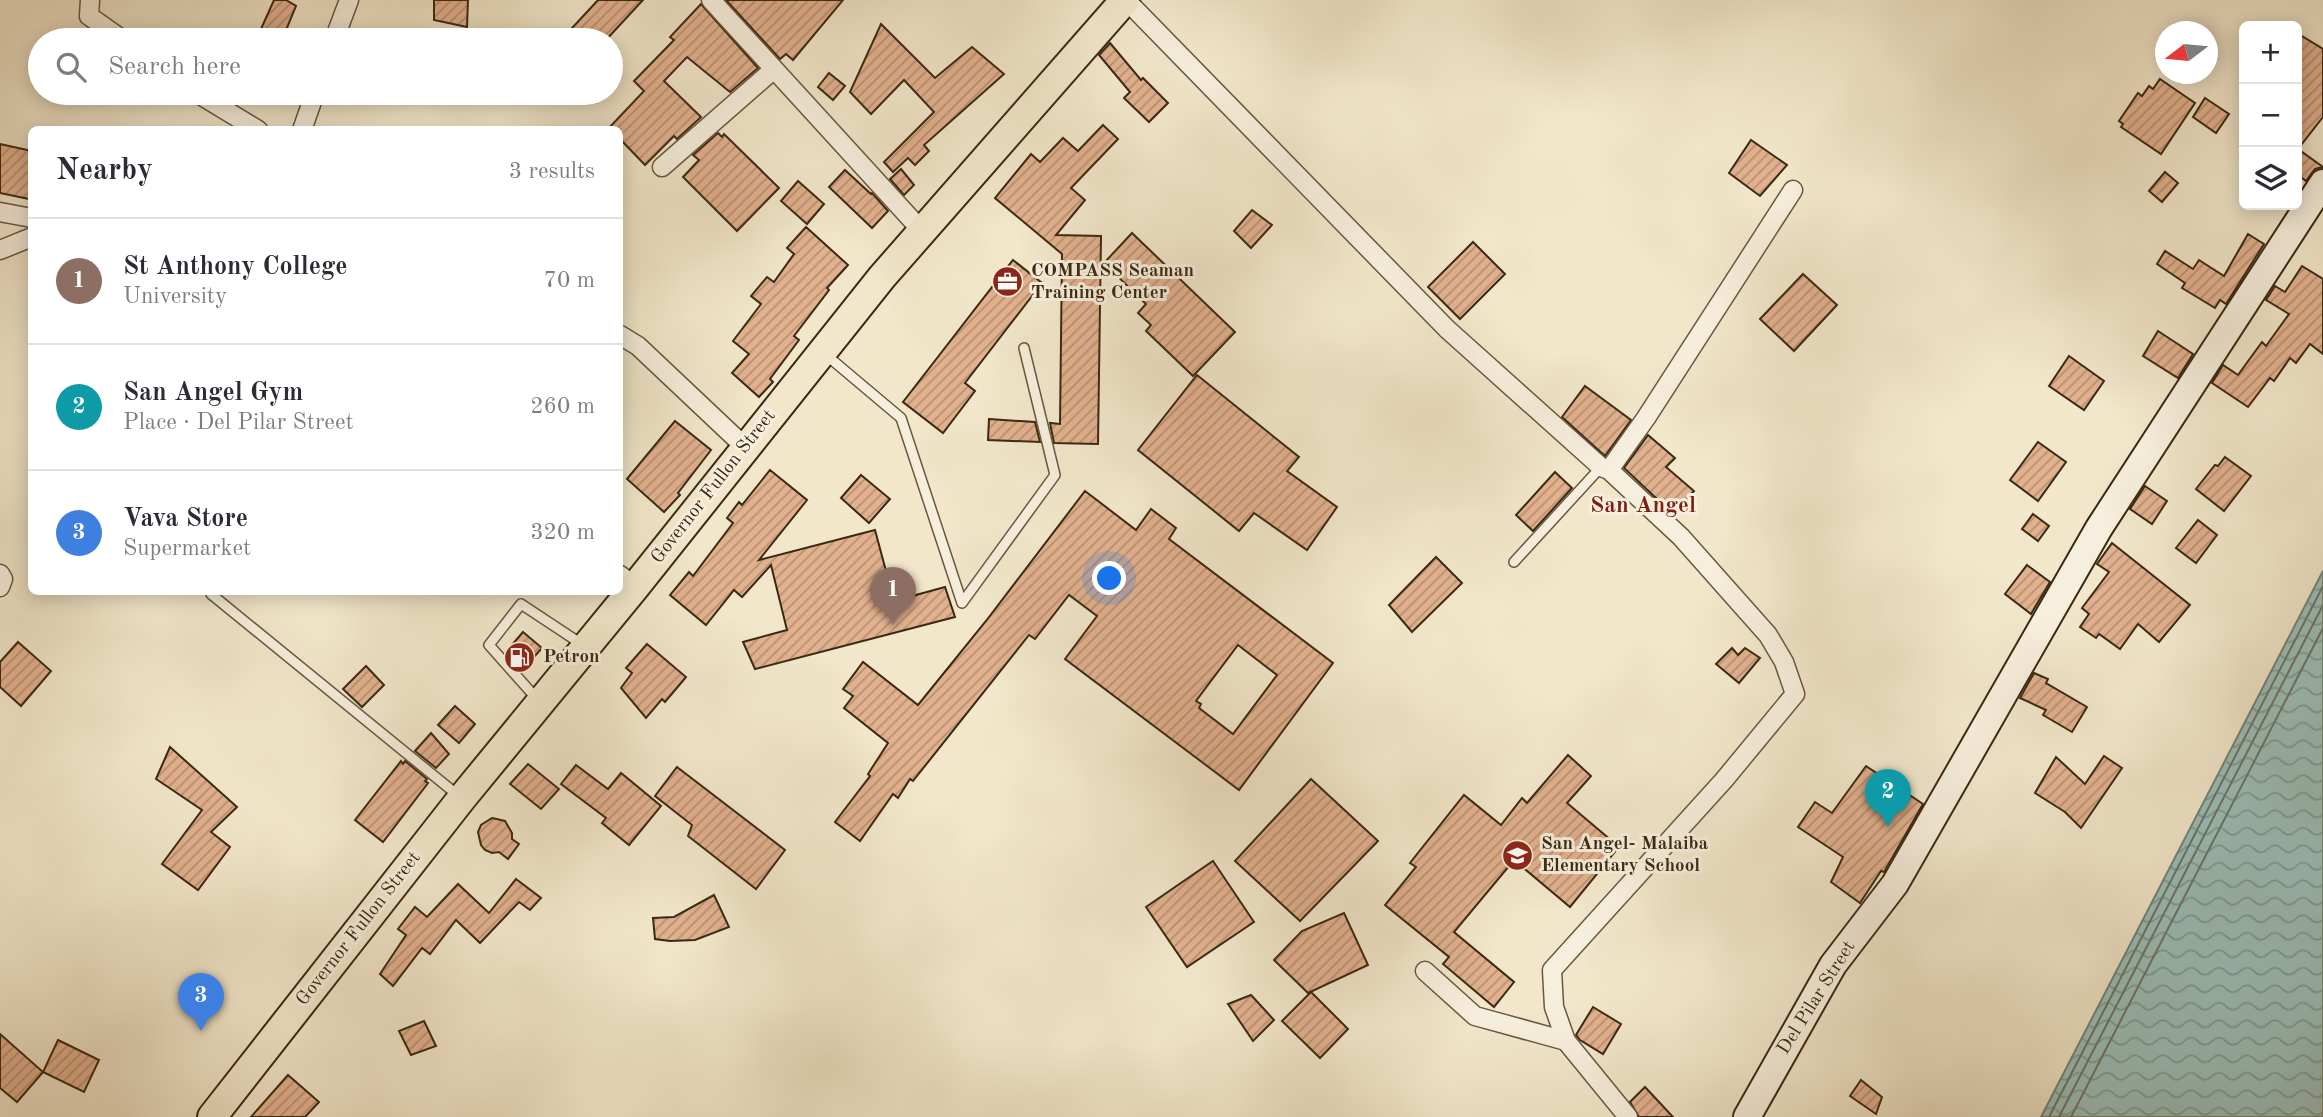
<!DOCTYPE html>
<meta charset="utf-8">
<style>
:root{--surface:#fff;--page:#f2f2f3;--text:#2b2b33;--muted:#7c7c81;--line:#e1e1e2;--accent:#ea580c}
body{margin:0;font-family:"Old Standard TT",serif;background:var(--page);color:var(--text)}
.controls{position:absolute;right:21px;top:21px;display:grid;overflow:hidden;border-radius:10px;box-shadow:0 4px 18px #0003}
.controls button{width:63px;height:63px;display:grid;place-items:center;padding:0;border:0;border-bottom:2px solid var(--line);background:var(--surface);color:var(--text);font:35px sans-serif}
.compass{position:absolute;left:2155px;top:21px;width:63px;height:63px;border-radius:50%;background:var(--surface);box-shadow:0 4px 18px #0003;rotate:254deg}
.you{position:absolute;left:1110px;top:579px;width:24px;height:24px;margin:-18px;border:5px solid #fff;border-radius:50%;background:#1a73e8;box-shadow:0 0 0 10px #1a73e833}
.badge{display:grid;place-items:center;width:46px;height:46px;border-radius:50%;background:var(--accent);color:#fff;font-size:23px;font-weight:700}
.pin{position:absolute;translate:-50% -58px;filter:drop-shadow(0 2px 4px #0008)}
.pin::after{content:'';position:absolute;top:37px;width:24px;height:21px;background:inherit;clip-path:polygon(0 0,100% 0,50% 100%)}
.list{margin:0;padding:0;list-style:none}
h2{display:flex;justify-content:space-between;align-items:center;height:91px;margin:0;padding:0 28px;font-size:30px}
h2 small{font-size:23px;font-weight:400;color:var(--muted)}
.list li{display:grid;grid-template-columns:46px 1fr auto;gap:21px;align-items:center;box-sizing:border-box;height:126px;padding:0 28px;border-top:2px solid var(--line)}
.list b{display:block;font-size:26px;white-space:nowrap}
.list p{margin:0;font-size:23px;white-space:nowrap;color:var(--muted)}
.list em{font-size:23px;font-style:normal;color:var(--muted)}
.icon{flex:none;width:38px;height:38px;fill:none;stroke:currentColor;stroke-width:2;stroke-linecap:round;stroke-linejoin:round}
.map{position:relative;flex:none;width:2323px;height:1117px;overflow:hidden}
.search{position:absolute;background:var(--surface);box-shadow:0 4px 18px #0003;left:28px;top:28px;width:595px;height:77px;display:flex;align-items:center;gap:18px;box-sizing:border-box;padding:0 24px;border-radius:38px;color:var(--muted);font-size:26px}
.panel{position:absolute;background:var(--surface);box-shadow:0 4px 18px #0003;left:28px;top:126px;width:595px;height:469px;border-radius:10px}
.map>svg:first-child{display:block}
.water{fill:url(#water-waves);stroke:#748377;stroke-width:2}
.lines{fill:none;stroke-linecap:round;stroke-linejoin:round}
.shore{stroke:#6a7466;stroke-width:2}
.building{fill:url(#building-hatch);stroke:#3a2912;stroke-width:2;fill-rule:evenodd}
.lane-casing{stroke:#685840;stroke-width:12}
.street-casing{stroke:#685840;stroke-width:21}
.secondary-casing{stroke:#3a2912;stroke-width:30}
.primary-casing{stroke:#3a2912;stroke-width:32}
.lane{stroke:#f7efdd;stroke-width:9}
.street{stroke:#f7efdd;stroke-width:18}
.secondary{stroke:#f7efdd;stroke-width:26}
.primary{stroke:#f2e7cb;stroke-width:28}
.labels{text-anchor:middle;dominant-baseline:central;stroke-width:6;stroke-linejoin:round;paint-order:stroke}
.poi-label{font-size:19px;font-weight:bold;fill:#3a2912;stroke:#f7efdd;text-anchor:start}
.street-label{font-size:19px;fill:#3a2912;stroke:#f7efdd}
.quarter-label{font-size:23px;font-weight:bold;fill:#7a1f14;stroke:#f7efdd}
</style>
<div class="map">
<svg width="2323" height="1117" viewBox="0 0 2323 1117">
<defs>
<pattern id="water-waves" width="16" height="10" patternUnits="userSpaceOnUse" patternTransform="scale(1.75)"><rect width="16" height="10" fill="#9bbfba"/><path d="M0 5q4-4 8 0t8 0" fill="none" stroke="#7f9b96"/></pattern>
<pattern id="building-hatch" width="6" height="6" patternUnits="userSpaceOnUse" patternTransform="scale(1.75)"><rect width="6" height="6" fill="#e2b18e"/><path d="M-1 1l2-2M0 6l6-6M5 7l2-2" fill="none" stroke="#b89073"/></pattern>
</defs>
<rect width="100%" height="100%" fill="#f2e7cb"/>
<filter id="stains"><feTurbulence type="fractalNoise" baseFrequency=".00286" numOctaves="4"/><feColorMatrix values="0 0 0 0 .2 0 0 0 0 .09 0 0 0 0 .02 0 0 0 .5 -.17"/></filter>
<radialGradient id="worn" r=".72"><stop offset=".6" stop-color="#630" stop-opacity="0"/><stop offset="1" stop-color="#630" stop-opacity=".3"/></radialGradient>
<path class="water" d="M2323,571V1117H2041Z"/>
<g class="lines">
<g class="shore">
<path d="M2049,1117L2323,586"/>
<path d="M2059,1117L2323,605"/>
<path d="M2071,1117L2323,628"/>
</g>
</g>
<g class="building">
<path d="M274,0H286L296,6L282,40H256Z"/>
<path d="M434,0H468L467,27L434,20Z"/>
<path d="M598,0H643L606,40H561Z"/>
<path d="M726,0H843L793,60L786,54L780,59Z"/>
<path d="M701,4L758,68L730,92L687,57L664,81L701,117L677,139L674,136L645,165L620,139V130H607L644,91L634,81L674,40L670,37Z"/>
<path d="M881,24L935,78L972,47L1004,74L924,145L929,151L915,165L908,158L893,172L884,162L934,112L904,80L871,114L850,92Z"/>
<path d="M2297,33L2323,49V117L2298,149L2323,167L2315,169L2306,181L2297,174Z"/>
<path d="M1110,43L1141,80L1143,78L1168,103L1149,122L1124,98L1130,92L1099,55Z"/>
<path d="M829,73L845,86L833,100L818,87Z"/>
<path d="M2160,79L2195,103L2161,154L2121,127L2123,124L2119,121L2138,93L2142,96L2149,86L2153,89Z"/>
<path d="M2205,98L2229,114L2216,133L2193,117Z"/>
<path d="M1103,125L1118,139L1071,188L1085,200L1056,235L1101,236L1098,444L1054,443L1050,423L1060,424L1062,254L995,198L1031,154L1040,162L1063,138L1078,151Z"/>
<path d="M718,133L722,137L724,134L779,188L737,231L683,177L699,160L693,155Z"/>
<path d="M1751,140L1787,165L1760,196L1729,173Z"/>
<path d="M0,144L32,151L29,199L0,193Z"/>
<path d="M901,169L914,185L904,195L890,179Z"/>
<path d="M845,170L871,194L872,193L888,211L872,228L829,187Z"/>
<path d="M2165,172L2178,183L2162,202L2149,191Z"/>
<path d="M798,181L824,204L807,224L781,201Z"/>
<path d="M1252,210L1272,225L1251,248L1234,231Z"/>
<path d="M806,227L848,265L827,288L829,290L794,336L799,340L770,379L773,382L759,397L732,373L749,354L733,341L761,304L751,296L767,277L774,282L794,254L787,248Z"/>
<path d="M1132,233L1235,332L1193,376L1146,331L1151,325L1138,313L1146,304L1104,263Z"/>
<path d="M2248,234L2264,244L2226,304L2220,300L2215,308L2182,288L2185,283L2157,264L2165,251L2193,269L2199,260L2224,276Z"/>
<path d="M1473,242L1505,274L1460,319L1428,287Z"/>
<path d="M1013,260L1042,283L965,383L975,391L943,433L903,402Z"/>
<path d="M2302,266L2323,279V354L2310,344L2296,363L2290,358L2274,381L2270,378L2248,407L2212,383L2223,365L2238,375L2262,342L2266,346L2289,314L2266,300L2275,286L2285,292Z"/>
<path d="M1803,274L1837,305L1794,351L1760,319Z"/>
<path d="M2158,331L2193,354L2178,378L2143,356Z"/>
<path d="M2069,356L2104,381L2084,410L2049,386Z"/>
<path d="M1197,375L1299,457L1287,471L1337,507L1307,550L1254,513L1239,531L1138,450Z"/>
<path d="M1585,386L1631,420L1605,456L1562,417Z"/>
<path d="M989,419L1035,422L1040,442L988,440Z"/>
<path d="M675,421L711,450L678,493L680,495L664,512L627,479Z"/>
<path d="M1648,435L1675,458L1666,467L1694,491L1674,515L1624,468Z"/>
<path d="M2038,442L2066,462L2038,501L2010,480Z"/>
<path d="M2225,457L2251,476L2224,511L2196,489L2215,465L2218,466Z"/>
<path d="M770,470L807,500L759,560L875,530L894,601L945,587L955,617L755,669L743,642L787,630L771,565L742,597L734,590L706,625L670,595L689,572L693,576L733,523L727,518L739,502L742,505Z"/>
<path d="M1555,472L1572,488L1533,531L1516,515Z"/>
<path d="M861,475L890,499L869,523L841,498Z"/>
<path d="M2145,486L2167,501L2152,524L2130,509Z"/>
<path d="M1085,491L1136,530L1151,509L1176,528L1169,539L1333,663L1239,790L1065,659L1097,616L1069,595L1035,639L1029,635L913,781L910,779L898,798L893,794L860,841L835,822L870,776L868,774L888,743L844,708L853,696L843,689L863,662L918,705L986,621ZM1238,645L1277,675L1233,734L1199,708L1201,704L1196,701Z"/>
<path d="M2033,514L2049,526L2038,541L2022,529Z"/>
<path d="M2198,520L2217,535L2196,563L2176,548Z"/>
<path d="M2112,543L2190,605L2159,642L2138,624L2120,649L2099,634L2096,638L2080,627L2089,614L2082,608L2109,572L2097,564Z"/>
<path d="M1436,557L1462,583L1412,632L1389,605Z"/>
<path d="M2027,565L2050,582L2031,614L2005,594Z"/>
<path d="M523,632L542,648L524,668L506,652Z"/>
<path d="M18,642L51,671L21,706L0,687V662Z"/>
<path d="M647,644L686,677L665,702L662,699L646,718L621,688L632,673L626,668Z"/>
<path d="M1732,648L1738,655L1745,648L1760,658L1739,683L1716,664Z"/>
<path d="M366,666L384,685L362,707L343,689Z"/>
<path d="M2034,673L2048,679L2046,683L2087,707L2072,732L2043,715L2046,710L2020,698Z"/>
<path d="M455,706L475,724L459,743L438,725Z"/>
<path d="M431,733L449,754L436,768L415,751Z"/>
<path d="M170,747L237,807L211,832L230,847L198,890L162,864L202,810L156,779Z"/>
<path d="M1568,755L1591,776L1567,803L1619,847L1570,907L1514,860L1454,932L1514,982L1494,1007L1443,964L1449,957L1385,905L1416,867L1410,863L1464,795L1501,825L1522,798L1527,803Z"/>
<path d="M2104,756L2122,768L2081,828L2065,812L2035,793L2056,757L2085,784Z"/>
<path d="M401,761L403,764L405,761L427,779L425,781L428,783L383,842L355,820Z"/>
<path d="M528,764L559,789L541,809L510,784Z"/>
<path d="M576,765L608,789L621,773L661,806L629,845L602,823L606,818L561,784Z"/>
<path d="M1866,766L1923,804L1884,872L1881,871L1860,903L1831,882L1843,857L1798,827L1815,802L1832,813Z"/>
<path d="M677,767L785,850L756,889L688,836L692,825L655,796Z"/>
<path d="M1311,779L1378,841L1300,921L1235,861Z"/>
<path d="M492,818L505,821L512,833V839L519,844L508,859L499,852L492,853L485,850L481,845L478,832L481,825Z"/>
<path d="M1213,861L1254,922L1187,967L1146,907Z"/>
<path d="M516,879L541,898L530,910L519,902L480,943L456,920L430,954L422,948L393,986L380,974L406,935L398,929L415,907L427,917L458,884L489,913Z"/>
<path d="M714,895L729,927L695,940L670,941L655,939L653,918L674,917Z"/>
<path d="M1344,913L1368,965L1308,993L1274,960L1302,931Z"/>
<path d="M1311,992L1348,1029L1320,1058L1282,1021Z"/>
<path d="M1251,995L1274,1020L1253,1041L1228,1004Z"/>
<path d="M1593,1007L1621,1024L1603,1054L1580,1040L1576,1035Z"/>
<path d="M424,1021L436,1046L411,1055L399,1031Z"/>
<path d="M0,1034L43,1072L17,1102L0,1088Z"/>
<path d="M58,1040L99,1060L84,1092L43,1072Z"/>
<path d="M288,1075L319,1102L305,1117H251Z"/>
<path d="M1861,1080L1882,1097L1876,1114L1850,1096Z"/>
<path d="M1645,1087L1673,1117H1639L1630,1102Z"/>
</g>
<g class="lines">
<defs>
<g id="lane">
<path d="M825,354L901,418L962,603L1055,475L1024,348"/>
<path d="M1514,562L1601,467"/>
<path d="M211,594L460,797"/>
<path d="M537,699L489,645L521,604L583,645"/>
</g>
<g id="street">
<path d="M90,0L89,16L123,40"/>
<path d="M711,0L922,231"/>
<path d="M1126,0L1447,329L1601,467L1609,470L1681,537L1768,635L1784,662L1795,694L1724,780L1552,970L1554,1007L1566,1041L1628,1117"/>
<path d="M334,40L349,0"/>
<path d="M197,93L258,130"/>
<path d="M302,130L315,93"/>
<path d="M662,167L773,70"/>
<path d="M0,212L32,218"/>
<path d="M0,250L32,237"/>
<path d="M620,335L638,346L745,447"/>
<path d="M1609,470L1646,418L1793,190"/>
<path d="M0,574L3,579L0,587"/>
<path d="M620,575L635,587"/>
<path d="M1425,971L1475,1016L1566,1041"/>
</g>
<path id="secondary" d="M1747,1117L1833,965L1895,884L2099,528L2323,183"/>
<path id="primary" d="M212,1117L462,798L635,587L882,277L1125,0"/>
</defs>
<use href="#lane" class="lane-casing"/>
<use href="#street" class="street-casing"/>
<use href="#secondary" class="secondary-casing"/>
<use href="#primary" class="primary-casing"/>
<use href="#lane" class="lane"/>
<use href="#street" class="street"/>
<use href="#secondary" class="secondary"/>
<use href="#primary" class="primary"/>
</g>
<defs>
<symbol id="office-disc" viewBox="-11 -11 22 22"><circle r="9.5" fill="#8f2418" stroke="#f7efdd"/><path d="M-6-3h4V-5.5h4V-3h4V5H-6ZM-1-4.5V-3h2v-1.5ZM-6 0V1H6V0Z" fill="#fff"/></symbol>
<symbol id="fuel-disc" viewBox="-11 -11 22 22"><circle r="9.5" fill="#8f2418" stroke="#f7efdd"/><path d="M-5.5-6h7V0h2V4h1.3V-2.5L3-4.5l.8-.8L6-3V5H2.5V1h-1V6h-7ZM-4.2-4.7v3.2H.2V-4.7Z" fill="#fff"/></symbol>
<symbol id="school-disc" viewBox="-11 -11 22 22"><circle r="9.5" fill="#8f2418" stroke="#f7efdd"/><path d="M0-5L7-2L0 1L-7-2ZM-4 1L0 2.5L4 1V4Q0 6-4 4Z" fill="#fff"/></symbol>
</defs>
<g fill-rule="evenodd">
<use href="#office-disc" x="990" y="264" width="35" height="35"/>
<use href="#fuel-disc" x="502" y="640" width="35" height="35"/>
<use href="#school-disc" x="1500" y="838" width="35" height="35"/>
</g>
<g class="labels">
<g class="poi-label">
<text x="1031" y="271">COMPASS Seaman<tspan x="1031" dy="22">Training Center</tspan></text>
<text x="543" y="657">Petron</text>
<text x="1541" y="844">San Angel- Malaiba<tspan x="1541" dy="22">Elementary School</tspan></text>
</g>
<g class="street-label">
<text transform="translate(714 487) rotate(-52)">Governor Fullon Street</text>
<text transform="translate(359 929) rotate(-52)">Governor Fullon Street</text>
<text transform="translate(1817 998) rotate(-58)">Del Pilar Street</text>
</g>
<g class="quarter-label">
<text x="1643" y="505">San Angel</text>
</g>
</g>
<rect width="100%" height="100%" filter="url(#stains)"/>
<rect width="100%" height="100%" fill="url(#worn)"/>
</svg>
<div class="controls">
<button>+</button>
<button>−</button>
<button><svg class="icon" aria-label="layers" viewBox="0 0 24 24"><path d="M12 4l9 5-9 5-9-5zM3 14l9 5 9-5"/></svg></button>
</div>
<svg class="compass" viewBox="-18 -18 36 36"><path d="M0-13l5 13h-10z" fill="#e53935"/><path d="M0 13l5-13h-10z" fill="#7c7c81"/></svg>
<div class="you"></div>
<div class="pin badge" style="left:893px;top:625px;background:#8d6e63">1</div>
<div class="pin badge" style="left:1888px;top:827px;background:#0f9aa8">2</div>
<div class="pin badge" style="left:201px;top:1031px;background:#3f7fe0">3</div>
<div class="search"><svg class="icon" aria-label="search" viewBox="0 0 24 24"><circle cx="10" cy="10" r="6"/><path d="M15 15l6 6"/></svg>Search here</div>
<section class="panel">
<h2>Nearby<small>3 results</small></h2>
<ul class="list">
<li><span class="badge" style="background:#8d6e63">1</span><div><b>St Anthony College</b><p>University</p></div><em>70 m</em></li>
<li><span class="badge" style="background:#0f9aa8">2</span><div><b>San Angel Gym</b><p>Place · Del Pilar Street</p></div><em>260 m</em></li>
<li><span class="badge" style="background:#3f7fe0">3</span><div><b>Vava Store</b><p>Supermarket</p></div><em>320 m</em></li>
</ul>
</section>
</div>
